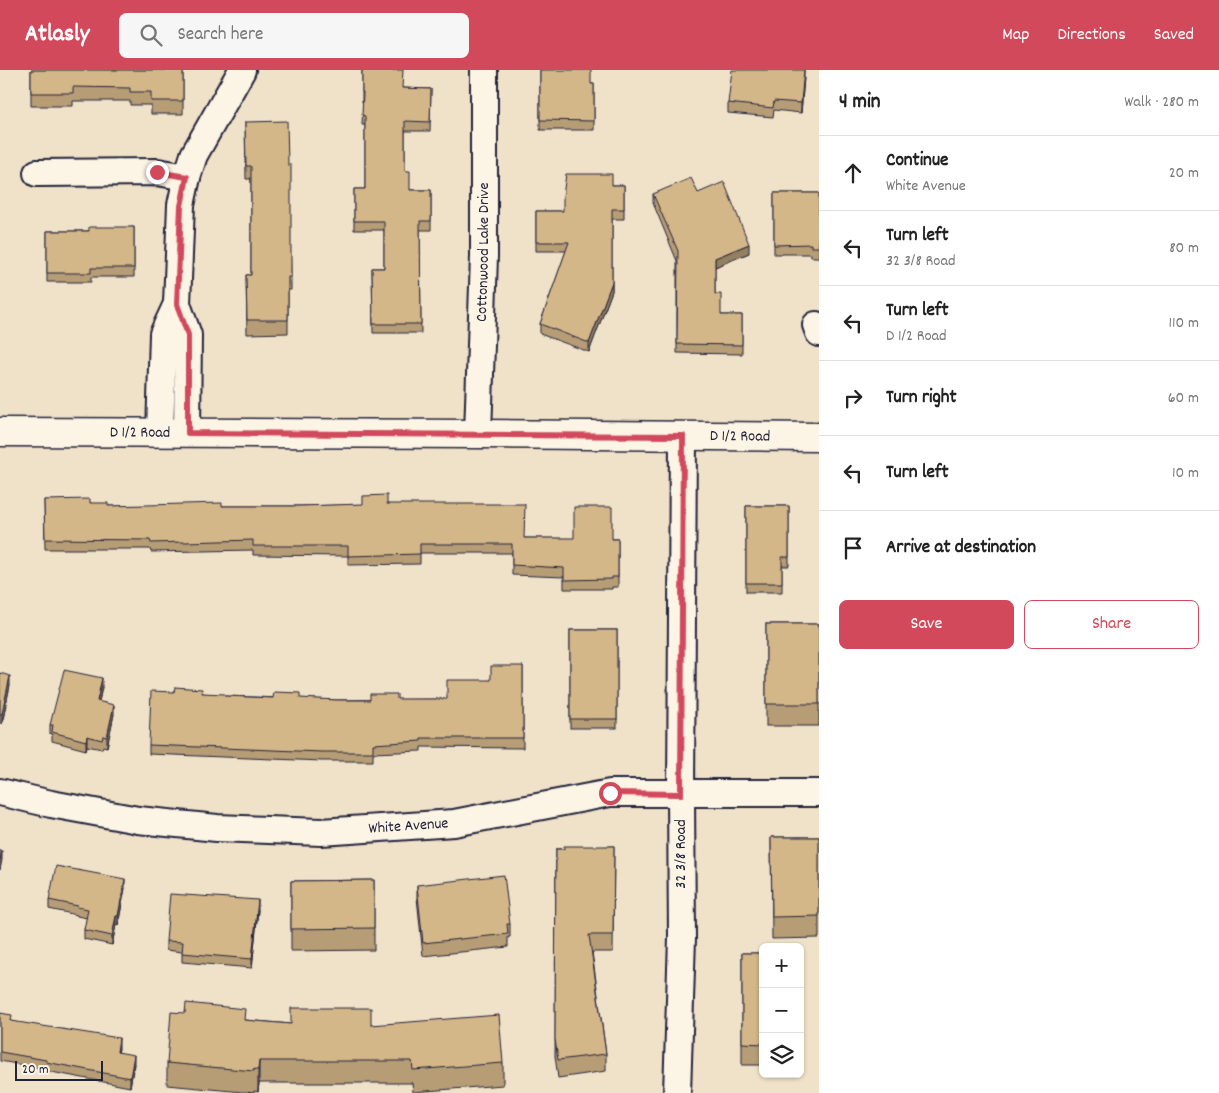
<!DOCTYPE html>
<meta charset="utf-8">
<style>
:root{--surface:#fff;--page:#f6f6f6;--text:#222;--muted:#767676;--line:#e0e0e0;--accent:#d1495b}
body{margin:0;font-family:Dekko,sans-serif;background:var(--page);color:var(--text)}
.controls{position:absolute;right:15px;bottom:15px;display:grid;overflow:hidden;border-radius:8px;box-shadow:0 1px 4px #0004}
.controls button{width:45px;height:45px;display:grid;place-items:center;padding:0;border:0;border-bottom:1px solid var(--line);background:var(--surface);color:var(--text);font:25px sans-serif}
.scale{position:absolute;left:15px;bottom:12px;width:88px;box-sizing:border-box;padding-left:5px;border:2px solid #22223b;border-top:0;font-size:14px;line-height:18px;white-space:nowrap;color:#22223b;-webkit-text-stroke:4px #fcf5e5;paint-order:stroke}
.stop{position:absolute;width:15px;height:15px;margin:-11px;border:4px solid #d1495b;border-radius:50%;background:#fff}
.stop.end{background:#d1495b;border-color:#fff;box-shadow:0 1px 5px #0008}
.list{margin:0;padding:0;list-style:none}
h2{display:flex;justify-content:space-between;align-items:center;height:65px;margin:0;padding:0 20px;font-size:21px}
h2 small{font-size:16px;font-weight:400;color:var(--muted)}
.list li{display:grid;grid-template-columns:32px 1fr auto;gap:15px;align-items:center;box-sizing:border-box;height:75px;padding:0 20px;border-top:1px solid var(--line)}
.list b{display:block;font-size:19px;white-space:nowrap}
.list p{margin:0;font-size:16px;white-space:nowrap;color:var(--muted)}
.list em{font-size:16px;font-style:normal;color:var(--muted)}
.actions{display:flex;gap:10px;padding:15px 20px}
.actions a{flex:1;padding:11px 0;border:1px solid var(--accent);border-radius:8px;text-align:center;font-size:18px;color:var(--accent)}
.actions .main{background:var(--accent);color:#fff}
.icon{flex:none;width:28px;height:28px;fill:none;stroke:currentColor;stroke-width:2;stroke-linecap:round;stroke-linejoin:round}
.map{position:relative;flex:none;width:819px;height:1023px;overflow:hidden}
header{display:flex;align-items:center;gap:30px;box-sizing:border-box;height:70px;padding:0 25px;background:var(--accent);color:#fff}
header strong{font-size:24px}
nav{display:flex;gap:28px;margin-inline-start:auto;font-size:18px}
.search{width:350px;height:45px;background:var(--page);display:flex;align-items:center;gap:12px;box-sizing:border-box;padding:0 18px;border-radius:8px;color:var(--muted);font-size:19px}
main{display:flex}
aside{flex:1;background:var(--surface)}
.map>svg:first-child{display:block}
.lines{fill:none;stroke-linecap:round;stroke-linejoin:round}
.minor-casing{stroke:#22223b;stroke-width:30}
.secondary-casing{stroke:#22223b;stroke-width:31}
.minor{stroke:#fcf5e5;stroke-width:26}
.secondary{stroke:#fcf5e5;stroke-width:28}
.wall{fill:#b69d76;stroke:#22223b}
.shaded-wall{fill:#948060;stroke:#22223b}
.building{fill:#d4b789;stroke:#22223b}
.route{stroke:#d1495b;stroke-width:6}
.labels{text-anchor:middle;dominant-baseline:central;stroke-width:4;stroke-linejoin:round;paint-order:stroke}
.street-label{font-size:16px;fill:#22223b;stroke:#fcf5e5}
</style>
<header>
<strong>Atlasly</strong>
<div class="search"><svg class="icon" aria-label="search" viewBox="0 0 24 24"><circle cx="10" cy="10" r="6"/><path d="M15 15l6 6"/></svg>Search here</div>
<nav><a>Map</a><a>Directions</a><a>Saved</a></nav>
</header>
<main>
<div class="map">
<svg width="819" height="1023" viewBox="0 0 819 1023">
<rect width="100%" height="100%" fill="#f0e2c9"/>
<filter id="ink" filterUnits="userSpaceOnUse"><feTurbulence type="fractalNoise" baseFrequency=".02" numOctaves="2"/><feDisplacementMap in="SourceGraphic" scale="10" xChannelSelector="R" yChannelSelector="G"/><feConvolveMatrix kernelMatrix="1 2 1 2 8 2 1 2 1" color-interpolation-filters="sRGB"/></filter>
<g filter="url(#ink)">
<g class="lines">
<defs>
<g id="minor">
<path d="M37,103L157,102L187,107"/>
<path d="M816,255L819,263"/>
<path d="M160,363L163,264L177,234"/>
<path d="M187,363L188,265L177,234L181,135L187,107L194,85L242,0"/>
<path id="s1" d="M478,364L484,186V0"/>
<path id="s2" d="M0,722L51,734L138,750L217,758L321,762L454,753L610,723H819"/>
<path d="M677,1023L682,868L681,724L683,366"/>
</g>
<g id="secondary">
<path id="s3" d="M0,362L478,364L819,367"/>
</g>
</defs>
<use href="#minor" class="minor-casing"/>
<use href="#secondary" class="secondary-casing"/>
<use href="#minor" class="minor"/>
<use href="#secondary" class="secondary"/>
</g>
<g class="wall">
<path d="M31,0H183V44H151V35H130V31H73V36H31Z"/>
<path d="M362,0L402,18L431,19L430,61H405V101L410,120H431V160H420L421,263H373L372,198H384V160H354V119H365V55H362L363,32H362Z"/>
<path d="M540,0L591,14H594V60H540Z"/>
<path d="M804,7L801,43L774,40L773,47L728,43V33Z"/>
<path d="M245,52L288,95L291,207V220H288V263L247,264L246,205H251V109H246Z"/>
<path d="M612,115H624V149H612V221L589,282L540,264V254L566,181H536V141H563Z"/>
<path d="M698,123L749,183L715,197V224L721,245H742V284L677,283V191L653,133V124Z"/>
<path d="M774,123H819V187H811V184H774Z"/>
<path d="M134,157V207H91V212H47V161H89Z"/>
<path d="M44,430L90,433L108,436H300L387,434L524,468L618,469V517H612V519H564V507L512,505V483H420V494L348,495V486L253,485V480L151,482L150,479H45Z"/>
<path d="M746,436H789V496H782V522H746Z"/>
<rect x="766" y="554" width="53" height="102"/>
<rect x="570" y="560" width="47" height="98"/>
<path d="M523,596V678L421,677V681L373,683V691H322L149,684V675L202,623L225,626L337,630L447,629L491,610Z"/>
<path d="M0,603L10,615L2,654L0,653Z"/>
<path d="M102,617L99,632L114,644L107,677L103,676L102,679L87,676L86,680L52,671V664H50V655Z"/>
<path d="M771,767H819V868L772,869Z"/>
<path d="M614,776L613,882H592L606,984V1001L558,1008L555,986L556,779Z"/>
<path d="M374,810V880L291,881V811Z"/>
<path d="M417,815L510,854V867H508V877L423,886L417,828Z"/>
<path d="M125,818L118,855H116L112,875L84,869V860L87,848L77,846V845L49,839V830Z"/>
<path d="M258,840L252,898L182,892V882L166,880V871Z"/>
<rect x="742" y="883" width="21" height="112"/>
<path d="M0,943L12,951L119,978L118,982L134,994L130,1017L46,1001V999L0,991Z"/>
<path d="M245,950L291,954L371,955L503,993V1015L413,1022L412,1013H259L258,1022L254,1021V1023L167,1015V993Z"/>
</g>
<g class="shaded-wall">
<path d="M804,0V7L801,43V33Z"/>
<path d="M749,174V183L715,197V188Z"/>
<path d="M612,212V221L589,282V273Z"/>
<path d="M10,606V615L2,654V644Z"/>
<path d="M102,608V617L97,640V631Z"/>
<path d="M114,635V644L107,677V667Z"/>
<path d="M87,666V676L86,680V671Z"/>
<path d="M2,781V790L0,800V790Z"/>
<path d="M125,809V818L118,855V846Z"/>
<path d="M258,830V840L252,898V889Z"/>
<path d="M116,846V855L112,875V866Z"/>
<path d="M119,968V978L117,991V982Z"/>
<path d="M134,985V994L130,1017V1008Z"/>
<path d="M259,991V1013L258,1022V1000Z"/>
</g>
<g class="building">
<path d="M31,0H183V31H151V22H130V18L73,17V23H31Z"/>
<path d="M362,0H403L402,18L431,19L430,52L405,51V101H410V120H431V151H420L421,254H373L372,198H384V151H354V119H365V46L362,45L363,22H362Z"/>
<path d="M540,0H591V14H594V51L540,50Z"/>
<path d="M732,0H804L801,33L774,31L773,38L728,33Z"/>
<path d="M287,51L288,95H291V207H288V250H247L246,205H251V96H246L245,52Z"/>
<path d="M566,104H612V115H624V139H612V212L589,273L540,254L569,172H536V141H563V126Z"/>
<path d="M691,108L698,123L724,112L749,174L715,188V224H721V245H742V275L677,274L678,181L653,124Z"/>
<path d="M774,123H819V177H811V174L774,175Z"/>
<path d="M89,157H134V198H91V203H47V161H89Z"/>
<path d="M387,425V434H525L524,468H574V437H612V469H618V507H612V509L564,510V498L512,495V474H420V484L348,486V476H253V470L151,473L150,470L45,469L44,430L90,429V433H108V436L222,433V436H300L363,434V426Z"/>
<path d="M746,436H789V487H782V513H746Z"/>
<rect x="766" y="554" width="53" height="80"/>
<rect x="570" y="560" width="47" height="89"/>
<path d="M491,596H523V668H421V671L373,674V682H322L149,675L151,621L174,622L175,617L202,619V623L225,624V626L273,628L274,622L300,623V628L337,630H370V624H397V629H447V610H491Z"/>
<path d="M64,600L102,608L97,631L114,635L107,667L103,666L102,670L87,666L86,671L52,662L53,655H50Z"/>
<path d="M0,603L10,606L2,644H0Z"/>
<path d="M771,767H819V846L772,847Z"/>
<path d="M564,776H614L613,865H589L606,984L558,990L555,969L556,779H564Z"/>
<path d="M0,780L2,781L0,790Z"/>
<path d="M56,796L125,809L118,846H116L112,866L84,860L88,839L77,837L78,836L49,830Z"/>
<path d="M504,805L510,854H507L508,864L423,873L417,815Z"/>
<path d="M374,810V858L291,859V811Z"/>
<path d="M170,824L258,830L252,889L182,883L183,872L166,871Z"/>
<path d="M742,883H763V974L742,973Z"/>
<path d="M186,933L245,939L244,950L291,954V938H371V955L499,945L503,993L413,1000L412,991H259L258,1000L254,999V1001L167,993L171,942L185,943Z"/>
<path d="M0,943L12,945L11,951L119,968L117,982L134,985L130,1008L46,992V990L0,982Z"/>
</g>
</g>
<g class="lines" filter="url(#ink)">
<path class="route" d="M157,102L187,107L181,136L177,234L188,265V363L683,366L681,724L610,723"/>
</g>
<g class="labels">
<g class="street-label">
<text stroke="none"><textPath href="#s1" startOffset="182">Cottonwood Lake Drive</textPath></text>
<text stroke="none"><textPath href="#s3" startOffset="140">D 1/2 Road</textPath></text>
<text stroke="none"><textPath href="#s3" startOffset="740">D 1/2 Road</textPath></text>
<text stroke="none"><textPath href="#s2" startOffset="412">White Avenue</textPath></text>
<text transform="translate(681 784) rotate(-90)">32 3/8 Road</text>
</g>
</g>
</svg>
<div class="controls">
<button>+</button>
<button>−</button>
<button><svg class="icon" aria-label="layers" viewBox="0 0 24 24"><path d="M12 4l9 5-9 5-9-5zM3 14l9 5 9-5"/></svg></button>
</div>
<div class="scale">20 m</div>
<div class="stop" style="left:610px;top:723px"></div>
<div class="stop end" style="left:157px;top:102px"></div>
</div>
<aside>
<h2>4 min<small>Walk · 280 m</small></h2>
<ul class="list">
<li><svg class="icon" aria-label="ahead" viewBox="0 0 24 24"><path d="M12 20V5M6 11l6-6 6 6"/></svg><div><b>Continue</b><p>White Avenue</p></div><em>20 m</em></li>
<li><svg class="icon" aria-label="left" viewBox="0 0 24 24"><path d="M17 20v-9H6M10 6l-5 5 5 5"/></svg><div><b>Turn left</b><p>32 3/8 Road</p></div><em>80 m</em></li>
<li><svg class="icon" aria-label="left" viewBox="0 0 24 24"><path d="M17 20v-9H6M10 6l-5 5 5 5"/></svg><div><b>Turn left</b><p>D 1/2 Road</p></div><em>110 m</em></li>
<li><svg class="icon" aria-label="right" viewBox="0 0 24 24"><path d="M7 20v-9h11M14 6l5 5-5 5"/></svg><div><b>Turn right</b></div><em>60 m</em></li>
<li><svg class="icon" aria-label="left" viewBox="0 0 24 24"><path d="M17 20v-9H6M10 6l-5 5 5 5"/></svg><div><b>Turn left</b></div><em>10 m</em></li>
<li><svg class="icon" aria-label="arrive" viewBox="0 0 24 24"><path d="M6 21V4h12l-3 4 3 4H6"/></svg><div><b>Arrive at destination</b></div></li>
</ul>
<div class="actions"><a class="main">Save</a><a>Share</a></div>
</aside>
</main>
